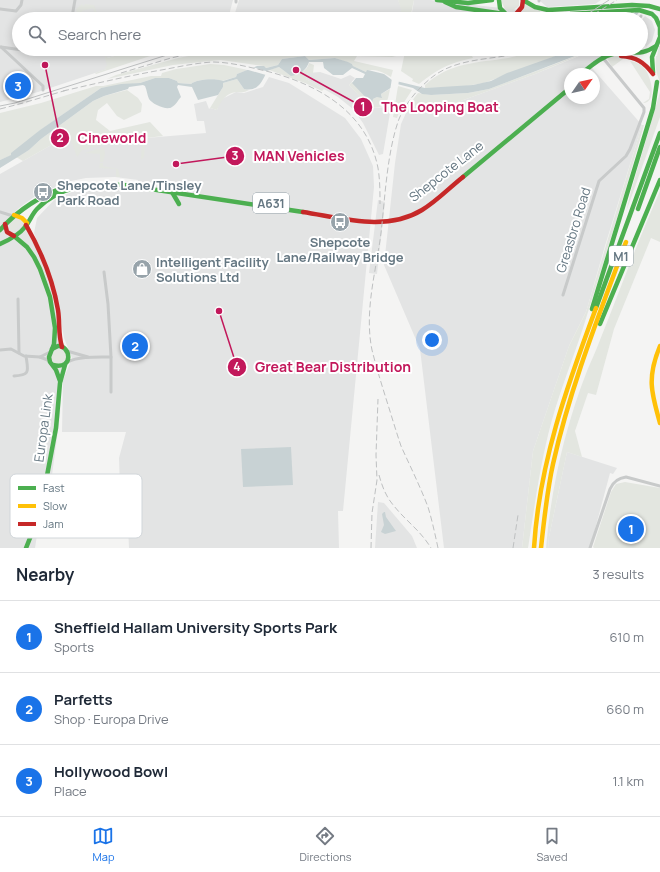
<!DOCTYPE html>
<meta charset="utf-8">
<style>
:root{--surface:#fff;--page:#f2f2f3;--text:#1f2937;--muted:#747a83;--line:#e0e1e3;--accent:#1a73e8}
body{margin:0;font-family:Manrope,sans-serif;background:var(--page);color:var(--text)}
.compass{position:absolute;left:564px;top:68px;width:36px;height:36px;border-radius:50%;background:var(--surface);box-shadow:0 2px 10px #0003;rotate:56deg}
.you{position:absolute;left:432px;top:340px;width:14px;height:14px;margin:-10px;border:3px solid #fff;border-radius:50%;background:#1a73e8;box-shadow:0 0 0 6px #1a73e833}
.badge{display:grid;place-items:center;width:26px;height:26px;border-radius:50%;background:var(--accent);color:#fff;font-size:13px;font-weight:700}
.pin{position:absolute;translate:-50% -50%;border:2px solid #fff;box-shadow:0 1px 4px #0006}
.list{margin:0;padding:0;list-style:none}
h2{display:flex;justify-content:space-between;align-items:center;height:52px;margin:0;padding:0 16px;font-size:17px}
h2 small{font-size:13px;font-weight:400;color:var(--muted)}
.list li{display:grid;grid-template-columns:26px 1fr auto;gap:12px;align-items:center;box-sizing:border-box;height:72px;padding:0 16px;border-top:1px solid var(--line)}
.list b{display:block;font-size:15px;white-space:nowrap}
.list p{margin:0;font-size:13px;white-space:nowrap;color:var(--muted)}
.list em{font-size:13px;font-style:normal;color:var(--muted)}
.icon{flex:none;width:22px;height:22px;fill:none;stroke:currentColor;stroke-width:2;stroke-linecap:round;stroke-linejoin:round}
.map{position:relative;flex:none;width:660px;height:548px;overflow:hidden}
.search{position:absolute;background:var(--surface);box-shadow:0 2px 10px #0003;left:12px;right:12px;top:12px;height:44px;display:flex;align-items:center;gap:10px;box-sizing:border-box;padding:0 14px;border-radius:22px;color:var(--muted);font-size:15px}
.sheet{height:268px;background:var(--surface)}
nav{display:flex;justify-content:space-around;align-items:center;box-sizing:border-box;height:56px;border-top:1px solid var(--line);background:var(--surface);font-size:11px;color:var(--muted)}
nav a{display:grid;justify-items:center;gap:2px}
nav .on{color:var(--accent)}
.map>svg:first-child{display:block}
.built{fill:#e3e4e4;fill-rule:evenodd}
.green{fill:#e3e6e0}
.water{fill:#c8d2d4}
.pier{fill:#f4f4f3}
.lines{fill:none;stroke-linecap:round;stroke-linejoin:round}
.canal{stroke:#c8d2d4;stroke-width:3}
.street{stroke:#c8caca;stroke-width:3}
.fast{stroke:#4caf50;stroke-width:4.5}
.slow{stroke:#ffc107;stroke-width:4.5}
.jam{stroke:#c62828;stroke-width:4.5}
.tram{stroke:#bec0c1;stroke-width:1}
.rail{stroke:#bec0c1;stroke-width:1;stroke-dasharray:6 3;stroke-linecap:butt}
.labels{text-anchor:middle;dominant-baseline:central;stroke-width:4;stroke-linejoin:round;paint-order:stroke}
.shield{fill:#fff;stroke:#93a0a8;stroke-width:1}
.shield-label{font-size:12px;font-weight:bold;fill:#657782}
.street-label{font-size:13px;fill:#657782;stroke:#fff}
.poi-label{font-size:13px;font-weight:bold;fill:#657782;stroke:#fff;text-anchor:start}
.key{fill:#fff;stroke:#d1d6da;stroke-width:1}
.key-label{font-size:11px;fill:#657782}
.leader{fill:none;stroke:#c2185b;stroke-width:1.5}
.callout-dot{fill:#c2185b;stroke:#fff;stroke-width:1.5}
.mark-label{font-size:12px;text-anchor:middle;font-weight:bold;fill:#fff}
.callout-label{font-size:14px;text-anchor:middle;font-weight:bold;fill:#c2185b;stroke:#fff;stroke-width:4;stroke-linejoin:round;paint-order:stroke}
</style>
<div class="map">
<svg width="660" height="548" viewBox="0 0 660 548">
<rect width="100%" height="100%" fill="#f4f4f3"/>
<g class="built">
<path d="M0,0H233L228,19H19V49H140L107,58L110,68L38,92L0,102Z"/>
<path d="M239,0H398L401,7L402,12L400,19H240L241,15L235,13Z"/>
<path d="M414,0H430L527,11L557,16V19H411Z"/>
<path d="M539,0H601L595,4L547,7Z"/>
<path d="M645,16L652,21L655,30L652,41L646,47L641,36V21Z"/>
<path d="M596,49H609L604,53L592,68L642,125L605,246L586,312L569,346L533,451L522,548H444L420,349L384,265L395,163L401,124L406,113L412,105L419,109H425L435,106L458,102L535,74ZM570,74H594V98H570Z"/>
<path d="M320,72L341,79L350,75L355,78L349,85L371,108L391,107L383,154L379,155L363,123L353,109L338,97L306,79L308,73Z"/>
<path d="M269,77L289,83L345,118L361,139L373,166L374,187L343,511H338L339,548H129L128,526L121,518L119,458L126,432H62L63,380L72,358L64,338L55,286L34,233L37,218L55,199L79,189L102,186L137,190L138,180L115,177L86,178L66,182L34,197L19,208L13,214L28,223L40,252L48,275L62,341L66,348L65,369L61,385L60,415L52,475L41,510L35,548H0V174L69,135L146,138L206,133L204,121H197L194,104L206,101L209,109L210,108L217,110L220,101L224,98L236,92L244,93L263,87Z"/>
<path d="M378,200L385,202L377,274L369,273Z"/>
<path d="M567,452L617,468L613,474L610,473L590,548H548L549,537Z"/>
<path d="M378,502L384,503L412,536L417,548H375Z"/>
</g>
<g class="green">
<path d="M398,0H414L410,19H400L401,9Z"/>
<path d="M502,0H519V6L512,11L505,9L502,3Z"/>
<path d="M83,3L82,5L84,6L85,4L94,5L99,19H96L93,8L82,11V13L80,14L81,19H79L76,9Z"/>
<path d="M525,4L540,11V12H524L522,9Z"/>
<path d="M632,12L628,19H590L594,16Z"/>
<path d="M659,46H660V82C656,73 655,66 656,56H657Z"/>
<path d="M103,49H105L107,58L140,49H151L153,55L96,74L95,73L106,69L105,67L107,66Z"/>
<path d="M224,49H361L397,51L396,56L392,57L357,56L354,61L393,70L391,77C383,73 375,67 366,72L353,66L352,64L335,58L309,60L305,56L282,59L278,65L266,68L263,66L221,60L210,61L173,65L107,79L116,75L178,58Z"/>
<path d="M538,49H575L484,83L460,87L425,88V85C450,62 477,63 508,58C518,56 528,52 538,49Z"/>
<path d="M609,49H625L626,51L623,59L612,67L604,53Z"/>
<path d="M405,52L471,54L473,58C449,63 438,69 419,84L412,81L413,79L401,71Z"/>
<path d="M587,52L535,74L458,102L435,106L425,109H419L411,104L414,98L418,93L431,95L468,93L489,89Z"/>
<path d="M630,61C635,62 641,64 644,68C651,75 658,103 643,103L649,99L650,92Z"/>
<path d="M309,63L314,65L313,73H308L306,79L324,89L322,91L305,83L269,70L279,67L290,75C298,74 307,72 309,63Z"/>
<path d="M210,64L224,65L248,70L237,74L236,77L222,81C215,78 197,79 191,84L178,83L177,81L169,78H155L140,83L101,88L39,131L12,155L0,160V113L41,103L96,86H103L151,76H161L162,73L176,69Z"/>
<path d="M237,79L244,89L249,90C244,93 242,92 236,92C226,93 221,101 217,110L210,108L223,87V83Z"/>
<path d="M352,82L372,103L373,99L377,97H382L381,94L390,89C387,104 387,107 371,108L349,85Z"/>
<path d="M398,86L412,90L401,107L397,118L393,117Z"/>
<path d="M127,90L138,98L142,104L141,112L124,120L117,116L107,103L98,110L96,120L110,131L150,122L163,136L146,138L144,157L141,160L142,139L115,138L106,144L82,150L77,157L69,135L23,161L16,157L29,150L41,139L93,101L104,96Z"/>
<path d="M660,92V117L626,212L631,191Z"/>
<path d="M642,125H644C625,194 604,261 583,328C571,364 557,398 548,435C539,472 534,510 528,548H522L533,451L569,346L586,312Z"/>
<path d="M104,147L105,154L103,162H100V154L85,153Z"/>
<path d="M100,163H103V166L118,169L120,177H116V169L99,168Z"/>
<path d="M660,191V242L651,238L614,329L596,395L588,393L575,431L582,457L567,452L549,537L548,548H546C551,488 565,427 587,371C591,361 596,351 600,340C620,290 638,240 660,191Z"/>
<path d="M15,219L22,221L15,230L16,232L12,231L9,229L8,226Z"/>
<circle cx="59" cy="357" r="7"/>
<path d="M625,482L660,488V548H594L593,547L611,492L616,484Z"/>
</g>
<g class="water">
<path d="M575,49H593L489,89L468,93L431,95L422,94L413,88L397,84L381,94L382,98L377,97L373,99L372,104L352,83L356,78H363L365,74L352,68L343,75H333L324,68L323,62H309C306,71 300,74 291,76L279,67L267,71C262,82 258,92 244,89L237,79L223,83V87L218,95L198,100L192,87L178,85L177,87L181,97C178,100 176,105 172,107C167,111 152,104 149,99C147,95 147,90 145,86L143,85L129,87L128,89L104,96L93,101L41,139L29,150L0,168V160L11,155V153L40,130L101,88L121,84L140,83L155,78H169L177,81L178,83L191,84C197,79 215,78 223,81L236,77L237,74L257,66H264L266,68L278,65L282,59L305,56L309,60L335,58L348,62L352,64L353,66L366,72L367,70L372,71L384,74L392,80L425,88L473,85L491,81L507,73Z"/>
<path d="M291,447L293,485L243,487L241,449Z"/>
<path d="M384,512H385L386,517L396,531L385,534L381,532L384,525L382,514Z"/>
</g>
<g class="pier">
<path d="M252,67L269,72L266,75L245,69Z"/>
<path d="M392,78L399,80L398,87L390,91Z"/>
</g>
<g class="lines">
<path class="canal" d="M632,19L638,11"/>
<g class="street">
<path d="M539,1V0"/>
<path d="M236,2V0"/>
<path d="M0,9L16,11L21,5L22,0"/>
<path d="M72,17L75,0"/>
<path d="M639,19L641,16"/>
<path d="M641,41L642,43"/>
<path d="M1,47L43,86V90"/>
<path d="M1,47L29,51"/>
<path d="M0,212L13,216"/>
<path d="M563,295L599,181L626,156L630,149L644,112V108L603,58"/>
<path d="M18,299L19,353"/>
<path d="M0,350L11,349L24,356L40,357L50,361"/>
<path d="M67,351L88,357"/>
<path d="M40,357L50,352"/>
<path d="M111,357V392"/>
<path d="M68,362C78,356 98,357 111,357L108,304L104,272"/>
<path d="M14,376C31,375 28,371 26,356"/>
<path d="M590,548L610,489C613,482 618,478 626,477L660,486"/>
</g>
<g class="fast">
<path d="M437,0L468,3L492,0"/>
<path d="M499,0L500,8L505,13"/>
<path d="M523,0L535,7L548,10L632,5L649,6L660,9"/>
<path d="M445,2L456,7L511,15L570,14L639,10L652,14L656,18L660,27V35"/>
<path d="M653,73L652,57L660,37"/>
<path d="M581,74C592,65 602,56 616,53C633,50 640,57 656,46"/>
<path d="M463,177L570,88"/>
<path d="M172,192L179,204"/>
<path d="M638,209L660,147"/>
<path d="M0,230C19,209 41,195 68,186"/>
<path d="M14,236L27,247L34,257L40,269L50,297L55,328L54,344L49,357L50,362L56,370L60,381"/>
<path d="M0,244C9,240 19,235 25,227C30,221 32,214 37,209C60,185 93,183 124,185L303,212"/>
<path d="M596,308L660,133"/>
<path d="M592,309L653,108L657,82"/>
<path d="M600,324L660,180"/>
<path d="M52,349C54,348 56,347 58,346C70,345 75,370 53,365"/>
<path d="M26,548L34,528L46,481L56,428L60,383L65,365"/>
</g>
<g class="slow">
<path d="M14,215L22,218L27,223"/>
<path d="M660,346C647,377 651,392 660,423"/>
<path d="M534,548C539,464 567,386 596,308"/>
<path d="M541,548C544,520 547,491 553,464C570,388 599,315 626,242"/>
</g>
<g class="jam">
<path d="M516,14L522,7L523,0"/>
<path d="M621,56C636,57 644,62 653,74"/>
<path d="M303,212C342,218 386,232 422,210C437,201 449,188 463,177"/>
<path d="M5,224L7,232L14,236"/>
<path d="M26,225C41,251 53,280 58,310C60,322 58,335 62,347"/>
</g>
<g class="tram">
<path d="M580,19L609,0"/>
<path d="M420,49L463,51L491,49"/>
<path d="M0,106L15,103L186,49"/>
</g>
<g class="rail">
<path d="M586,19L617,0"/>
<path d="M386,49C425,53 466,56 505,49"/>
<path d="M121,73L171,58L210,49"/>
<path d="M63,91C98,83 132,75 167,69C182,66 197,63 212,62C230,62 248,67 266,71C317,84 367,111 378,168C380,180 380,192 380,204"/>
<path d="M0,109L23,103L67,90"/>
<path d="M379,475C382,486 386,497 394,506C406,521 420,530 431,548"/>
<path d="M371,548L372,513L377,480L376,455L378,399"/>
<path d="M438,548C435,534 432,520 428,507C420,486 410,466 401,446C397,434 393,421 389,408C383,389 377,370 372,350C364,311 376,272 381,233C385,198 387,152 399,119C406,102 420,86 435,75C464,55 502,61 534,49"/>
<path d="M513,548L518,515"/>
</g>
</g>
<defs>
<symbol id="bus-disc" viewBox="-11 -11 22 22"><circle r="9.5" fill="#97a3aa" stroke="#fff"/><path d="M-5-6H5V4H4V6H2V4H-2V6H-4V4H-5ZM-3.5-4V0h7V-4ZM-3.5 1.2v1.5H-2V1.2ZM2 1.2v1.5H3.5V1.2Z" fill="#fff"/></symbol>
<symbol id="shop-disc" viewBox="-11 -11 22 22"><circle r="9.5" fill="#97a3aa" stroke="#fff"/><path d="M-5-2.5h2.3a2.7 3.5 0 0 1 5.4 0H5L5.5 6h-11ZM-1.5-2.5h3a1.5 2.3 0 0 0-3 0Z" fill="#fff"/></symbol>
</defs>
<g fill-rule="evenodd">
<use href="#bus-disc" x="32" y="181" width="22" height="22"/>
<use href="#bus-disc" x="329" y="211" width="22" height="22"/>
<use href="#shop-disc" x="131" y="258" width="22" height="22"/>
</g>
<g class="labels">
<g class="shield">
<rect x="253" y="193" width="36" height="20" rx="3"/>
<rect x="609" y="246" width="24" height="20" rx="3"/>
</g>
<g class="shield-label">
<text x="271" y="203">A631</text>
<text x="621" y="256">M1</text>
</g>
<g class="street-label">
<text transform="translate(446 171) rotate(-38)">Shepcote Lane</text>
<text transform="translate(573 230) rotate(-73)">Greasbro Road</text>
<text transform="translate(43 428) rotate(-82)">Europa Link</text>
</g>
<g class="poi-label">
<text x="57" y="185">Shepcote Lane/Tinsley<tspan x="57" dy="15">Park Road</tspan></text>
<text x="340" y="242" text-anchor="middle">Shepcote<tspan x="340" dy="15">Lane/Railway Bridge</tspan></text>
<text x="156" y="262">Intelligent Facility<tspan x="156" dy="15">Solutions Ltd</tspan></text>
</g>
</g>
<rect x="10" y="474" width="132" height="64" rx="6" class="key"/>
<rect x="18" y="486" width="18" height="4" fill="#4caf50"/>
<rect x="18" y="504" width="18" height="4" fill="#ffc107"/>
<rect x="18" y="522" width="18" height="4" fill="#c62828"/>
<g class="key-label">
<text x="43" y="492">Fast</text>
<text x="43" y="510">Slow</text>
<text x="43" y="528">Jam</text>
</g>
<path class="leader" d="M296 70L363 107M45 65L60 138M176 164L235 156M219 311L237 367"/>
<g class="callout-dot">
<circle cx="296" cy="70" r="4"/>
<circle cx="45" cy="65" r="4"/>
<circle cx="176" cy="164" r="4"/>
<circle cx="219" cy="311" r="4"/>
<circle cx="363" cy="107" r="10"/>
<circle cx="60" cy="138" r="10"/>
<circle cx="235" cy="156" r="10"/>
<circle cx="237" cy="367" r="10"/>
</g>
<g class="mark-label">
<text x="363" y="111">1</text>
<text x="60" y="142">2</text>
<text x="235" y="160">3</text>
<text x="237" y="371">4</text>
</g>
<g class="callout-label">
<text x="440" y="112">The Looping Boat</text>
<text x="112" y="143">Cineworld</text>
<text x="299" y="161">MAN Vehicles</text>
<text x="333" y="372">Great Bear Distribution</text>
</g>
</svg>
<svg class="compass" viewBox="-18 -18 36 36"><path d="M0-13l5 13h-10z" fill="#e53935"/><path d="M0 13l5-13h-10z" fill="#747a83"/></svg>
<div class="you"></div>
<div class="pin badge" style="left:631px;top:529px">1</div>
<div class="pin badge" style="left:135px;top:346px">2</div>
<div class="pin badge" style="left:18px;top:86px">3</div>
<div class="search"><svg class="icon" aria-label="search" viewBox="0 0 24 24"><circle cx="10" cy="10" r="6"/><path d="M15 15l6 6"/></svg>Search here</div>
</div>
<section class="sheet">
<h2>Nearby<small>3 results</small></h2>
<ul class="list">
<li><span class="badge">1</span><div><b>Sheffield Hallam University Sports Park</b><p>Sports</p></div><em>610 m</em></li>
<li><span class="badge">2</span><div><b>Parfetts</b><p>Shop · Europa Drive</p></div><em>660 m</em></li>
<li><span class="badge">3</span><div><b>Hollywood Bowl</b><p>Place</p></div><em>1.1 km</em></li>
</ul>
</section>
<nav>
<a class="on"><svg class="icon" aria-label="map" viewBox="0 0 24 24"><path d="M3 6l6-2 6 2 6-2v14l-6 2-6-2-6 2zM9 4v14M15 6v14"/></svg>Map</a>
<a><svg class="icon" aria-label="directions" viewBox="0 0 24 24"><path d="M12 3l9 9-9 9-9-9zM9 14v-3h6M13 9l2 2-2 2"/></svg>Directions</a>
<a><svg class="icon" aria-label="saved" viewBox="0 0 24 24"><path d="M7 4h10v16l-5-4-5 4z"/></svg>Saved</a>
</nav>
